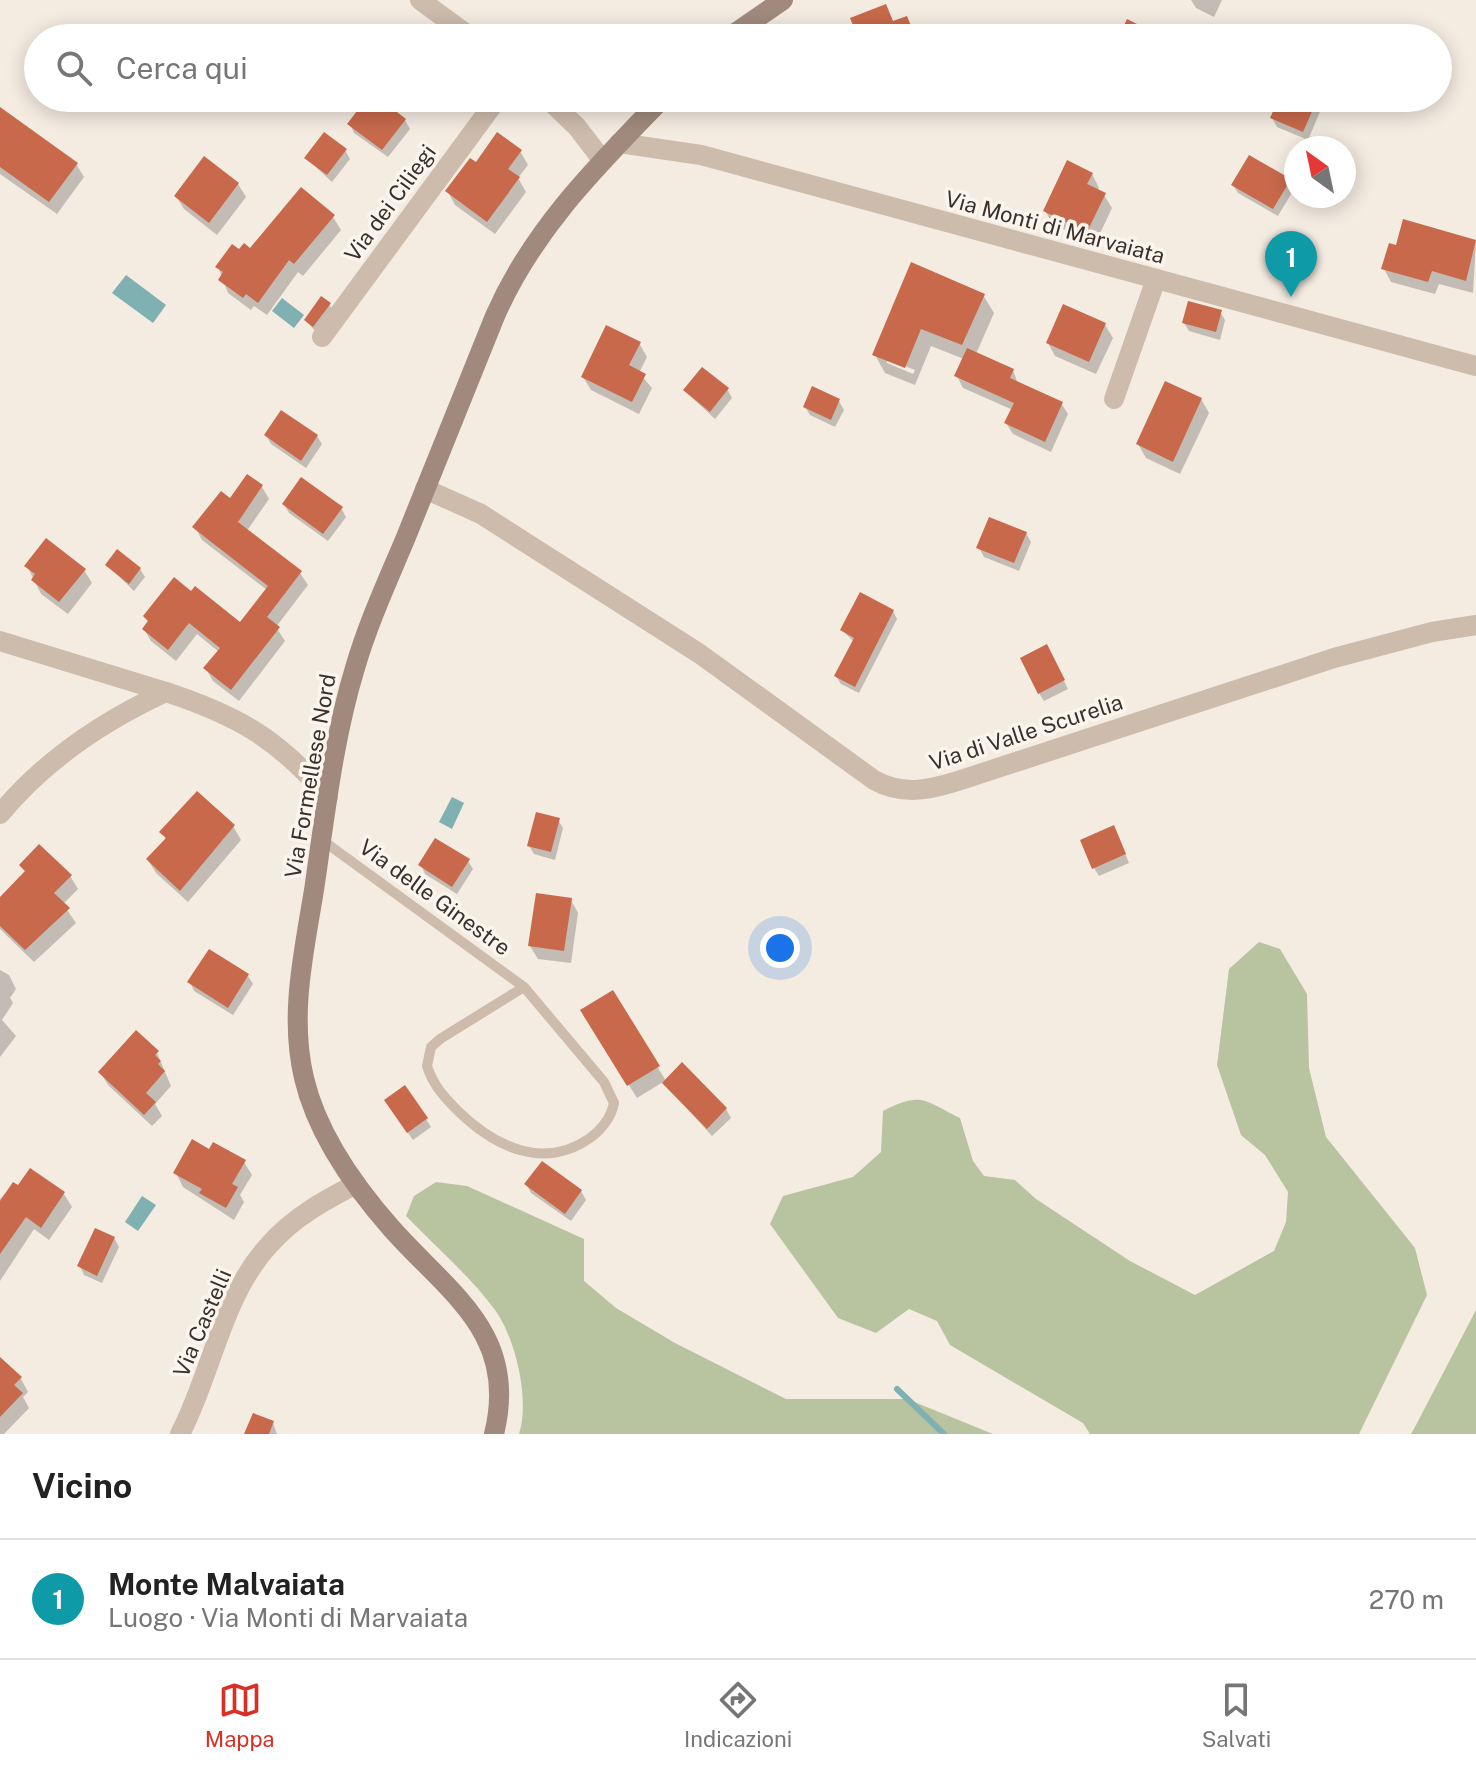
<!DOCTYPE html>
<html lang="it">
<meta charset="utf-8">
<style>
:root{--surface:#fff;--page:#f2f2f2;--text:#222;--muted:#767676;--line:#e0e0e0;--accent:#d93025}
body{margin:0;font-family:"Public Sans",sans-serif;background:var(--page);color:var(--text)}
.compass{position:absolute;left:1284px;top:136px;width:72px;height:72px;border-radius:50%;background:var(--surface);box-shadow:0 4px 20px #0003;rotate:327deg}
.you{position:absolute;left:780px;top:948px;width:28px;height:28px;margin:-20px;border:6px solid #fff;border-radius:50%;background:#1a73e8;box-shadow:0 0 0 12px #1a73e833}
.badge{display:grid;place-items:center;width:52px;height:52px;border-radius:50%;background:var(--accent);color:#fff;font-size:26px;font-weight:700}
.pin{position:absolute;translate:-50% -66px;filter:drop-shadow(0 2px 4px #0008)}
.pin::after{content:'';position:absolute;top:42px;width:28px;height:24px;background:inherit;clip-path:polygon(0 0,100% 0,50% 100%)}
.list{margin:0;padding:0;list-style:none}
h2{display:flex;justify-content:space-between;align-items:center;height:104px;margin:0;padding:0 32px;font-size:34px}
h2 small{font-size:26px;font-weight:400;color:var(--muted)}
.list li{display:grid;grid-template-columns:52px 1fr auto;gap:24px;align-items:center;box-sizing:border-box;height:120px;padding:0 32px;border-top:2px solid var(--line)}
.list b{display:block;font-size:30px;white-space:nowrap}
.list p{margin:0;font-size:26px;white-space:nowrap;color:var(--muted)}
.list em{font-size:26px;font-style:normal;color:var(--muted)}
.icon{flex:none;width:44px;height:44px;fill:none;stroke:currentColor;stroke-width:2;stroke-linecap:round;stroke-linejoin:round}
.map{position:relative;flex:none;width:1476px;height:1434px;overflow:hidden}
.search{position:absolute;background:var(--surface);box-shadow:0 4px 20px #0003;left:24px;right:24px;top:24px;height:88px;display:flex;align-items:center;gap:20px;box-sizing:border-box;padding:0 28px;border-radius:44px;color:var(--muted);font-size:30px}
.sheet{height:224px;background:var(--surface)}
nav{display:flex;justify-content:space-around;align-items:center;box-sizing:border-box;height:112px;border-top:2px solid var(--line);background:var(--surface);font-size:22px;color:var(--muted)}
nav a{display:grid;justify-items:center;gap:4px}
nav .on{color:var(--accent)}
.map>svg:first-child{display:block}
.green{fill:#b8c4a0}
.water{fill:#7fb0b2}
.shadow{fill:#0003;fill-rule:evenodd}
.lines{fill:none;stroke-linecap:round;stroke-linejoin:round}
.stream{stroke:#7fb0b2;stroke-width:6}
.building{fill:#c8694b}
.lane{stroke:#cdbbac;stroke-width:10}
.street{stroke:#cdbbac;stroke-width:20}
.secondary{stroke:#a18a7d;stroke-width:20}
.labels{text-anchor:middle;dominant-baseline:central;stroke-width:7;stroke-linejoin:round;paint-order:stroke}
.street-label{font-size:22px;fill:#3b302b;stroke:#fbf5ee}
</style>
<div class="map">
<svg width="1476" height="1434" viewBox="0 0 1476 1434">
<rect width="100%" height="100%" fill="#f4ebe1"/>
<g class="green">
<path d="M1259,942L1280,949L1307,994L1309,1068L1326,1137L1415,1248L1427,1295L1359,1434H1090L1083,1423L950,1345L937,1321L909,1309L876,1333L838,1318L770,1224L783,1196L853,1177L881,1152L883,1111C921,1091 924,1100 960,1118L973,1161L984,1176L1015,1180L1036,1199L1130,1261L1195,1295L1274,1251L1286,1222L1288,1192L1265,1155L1241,1135L1217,1065L1229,969Z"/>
<path d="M436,1182L467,1186L584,1239V1281L616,1308L675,1343L786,1399H907L993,1434H519C530,1401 516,1339 495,1310C470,1276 435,1246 406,1216L414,1196Z"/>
<path d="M1476,1310V1434H1411L1416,1425Z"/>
</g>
<g class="water">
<path d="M126,275L166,305L153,323L112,293Z"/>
<path d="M282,298L304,315L294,328L272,311Z"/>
<path d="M452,797L464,803L452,829L439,822Z"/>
<path d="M142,1196L156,1205L138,1231L125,1222Z"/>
</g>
<g class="shadow">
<path d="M1191,0H1222L1214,17L1196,8Z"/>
<path d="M369,98H375L405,120L410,129L388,157L354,133L350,124Z"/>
<path d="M1281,98H1317L1322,107L1308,140L1277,127L1272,118Z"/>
<path d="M0,121L76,164L84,177L57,214L0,174Z"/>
<path d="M345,150L350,159L332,182L306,158Z"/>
<path d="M520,151L528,165L518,178L526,192L495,234L455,205L448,192L476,165Z"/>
<path d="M1092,174L1099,188L1097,191L1104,195L1112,208L1095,244L1052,224L1045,210Z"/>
<path d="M1289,180L1294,189L1278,216L1238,193L1233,185Z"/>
<path d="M238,184L246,197L217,235L184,209L176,196Z"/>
<path d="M333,217L341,230L303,276L298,272L267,315L254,306L251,310L228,293L218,267Z"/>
<path d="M1405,222L1476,242L1473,293L1439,284L1435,294L1391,282L1384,269L1398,248Z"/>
<path d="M912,264L983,295L994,313L976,354L1013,370L1018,384L1061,403L1068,414L1051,452L1013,434L1006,423L1013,410L963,388L957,376L964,359L931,346L915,385L885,373L875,355ZM887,359L915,370L913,374L887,363Z"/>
<path d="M329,304L334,313L318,334L306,321Z"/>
<path d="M1220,312L1225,320L1220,340L1189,331L1184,323Z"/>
<path d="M1105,325L1113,338L1096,374L1055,356L1048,343Z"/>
<path d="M639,343L647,357L639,373L652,388L639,414L591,390L583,377Z"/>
<path d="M727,389L732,398L715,419L685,391Z"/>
<path d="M1201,399L1209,413L1180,474L1146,458L1138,444Z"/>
<path d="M839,401L844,410L835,427L810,415L805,407Z"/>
<path d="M266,435L317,436L322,444L306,468L271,444Z"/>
<path d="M262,487L269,499L246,532L300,573L308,585L276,627L285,641L239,701L213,681L206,669L219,652L197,634L176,661L151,641L144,629L149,623L145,616L240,625L267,590L202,540L195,527L230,501Z"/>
<path d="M284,504L341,508L346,517L328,541L289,513Z"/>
<path d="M1026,533L1031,542L1019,571L984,557L979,548Z"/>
<path d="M107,565L140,569L145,577L134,591Z"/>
<path d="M27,566L84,570L92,583L68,614L41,594Z"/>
<path d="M893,611L897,619L859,693L841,684L836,676L854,642L842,630Z"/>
<path d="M1051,655L1068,689L1044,701L1039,693Z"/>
<path d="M558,820L563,828L555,860L534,854L529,846Z"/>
<path d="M233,826L241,840L188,902L156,873L148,860L166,840L162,832Z"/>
<path d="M1118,836L1129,863L1099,876L1094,868Z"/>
<path d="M468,861L473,869L457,894L425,874L421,865Z"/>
<path d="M21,865L70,876L78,889L63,904L76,923L34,962L0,929V900L26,873Z"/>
<path d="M571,900L578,913L571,963L538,959L530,946Z"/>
<path d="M0,970L9,975L16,989L10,998L13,1003L2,1020L16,1036L0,1057Z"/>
<path d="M248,976L253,984L233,1015L194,991L190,982Z"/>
<path d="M612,993L666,1081L682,1065L726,1109L731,1118L712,1136L663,1082L637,1098L583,1011Z"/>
<path d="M136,1033L157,1053L171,1086L155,1104L162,1116L152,1126L108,1085L100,1072Z"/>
<path d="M391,1109L426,1119L431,1127L413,1140Z"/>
<path d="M210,1151L244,1162L252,1175L240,1195L244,1202L234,1220L183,1187L176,1173Z"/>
<path d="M526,1184L581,1191L586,1200L571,1221L531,1193Z"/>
<path d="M13,1185L64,1194L72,1207L49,1240L34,1229L0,1281V1199Z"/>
<path d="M114,1238L119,1247L102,1283L84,1275L80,1266Z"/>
<path d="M0,1359L21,1379L28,1392L23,1397L29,1408L4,1434H0Z"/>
<path d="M273,1423L277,1434H246Z"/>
</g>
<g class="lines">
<path class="stream" d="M897,1389L944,1434"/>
</g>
<g class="building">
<path d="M886,4L893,21L907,16L916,38H852L857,35L850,18Z"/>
<path d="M1127,19L1165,38H1118Z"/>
<path d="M367,98H379L406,119L382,150L347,124Z"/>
<path d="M1279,98H1318L1303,132L1270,118Z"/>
<path d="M0,107L78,163L49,202L0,167Z"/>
<path d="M324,132L347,149L327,175L304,158Z"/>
<path d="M497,132L522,150L508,169L520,177L487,222L445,191L470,158L476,162Z"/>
<path d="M1249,155L1291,179L1273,209L1231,185Z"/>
<path d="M204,156L239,183L209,223L174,196Z"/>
<path d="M1067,160L1093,173L1087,184L1106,193L1087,232L1043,211Z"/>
<path d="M301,187L335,215L294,264L289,260L258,303L246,294L243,298L218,280L223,272L215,267L232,244L239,249L244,243L250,248Z"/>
<path d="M1403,219L1476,240L1466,281L1432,271L1428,282L1381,269L1389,243L1396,245Z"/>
<path d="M911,262L985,294L962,345L921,329L905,368L872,355Z"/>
<path d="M321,296L331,303L313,327L304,320Z"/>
<path d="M1188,301L1222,310L1216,332L1182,323Z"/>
<path d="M1063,304L1106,323L1089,362L1046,343Z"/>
<path d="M606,325L641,342L629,365L646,374L632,402L581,377Z"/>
<path d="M967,348L1014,369L1010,378L1063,402L1045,442L1004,423L1014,403L954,376Z"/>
<path d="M702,367L729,388L710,412L683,390Z"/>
<path d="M1165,381L1202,398L1173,462L1136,444Z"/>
<path d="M812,386L840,399L831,420L803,407Z"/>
<path d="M281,410L318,435L301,461L264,435Z"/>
<path d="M247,474L263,485L238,522L302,571L267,617L280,627L231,690L203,668L220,648L189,623L168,650L142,629L148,621L143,616L174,577L191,591L195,586L240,622L268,586L192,527L221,491L230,498Z"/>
<path d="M301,477L343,507L323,534L282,504Z"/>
<path d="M989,517L1027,532L1014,563L976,548Z"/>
<path d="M46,538L86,569L59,602L31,580L35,574L24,566Z"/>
<path d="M117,549L141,568L129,584L105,565Z"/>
<path d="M860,592L894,610L855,687L834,676L854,638L840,630Z"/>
<path d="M1047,644L1065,680L1038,694L1020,658Z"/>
<path d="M197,791L235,825L180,891L146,859L166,838L159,832Z"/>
<path d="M536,812L560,818L551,852L527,846Z"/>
<path d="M1114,825L1126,854L1092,869L1080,840Z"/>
<path d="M435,838L470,859L452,887L418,865Z"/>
<path d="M39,844L72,875L54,893L70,908L25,950L0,926V897L25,871L19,865Z"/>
<path d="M536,893L572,898L564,951L528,946Z"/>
<path d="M209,949L249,974L228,1008L187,982Z"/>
<path d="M613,990L660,1066L627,1086L580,1010Z"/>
<path d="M136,1030L159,1051L155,1055L161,1061L158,1064L165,1071L146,1093L156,1102L144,1115L98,1072Z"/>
<path d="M682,1062L727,1108L707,1129L662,1083Z"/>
<path d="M405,1085L428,1118L407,1133L384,1100Z"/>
<path d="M192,1139L209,1149L213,1142L246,1160L232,1184L238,1187L226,1208L199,1193L202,1189L173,1173Z"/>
<path d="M542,1161L582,1190L565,1214L524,1184Z"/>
<path d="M30,1168L65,1192L41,1228L26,1217L0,1254V1201L13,1182L18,1185Z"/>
<path d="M95,1228L115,1237L97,1276L77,1266Z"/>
<path d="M0,1357L22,1377L14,1385L23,1393L0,1417Z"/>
<path d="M253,1413L274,1421L269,1434H244Z"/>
</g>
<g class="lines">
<path class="lane" d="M322,840L524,987L604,1082L614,1103C611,1118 602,1129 590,1138C543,1171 494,1146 458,1111C444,1097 433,1085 427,1066L431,1047L440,1039L524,987"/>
<g class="street">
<path d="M420,0L472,38"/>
<path d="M547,98L577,127L603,161"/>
<path d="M619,143L701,155L1476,366"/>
<path d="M322,337L498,98"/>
<path d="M1114,399L1156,279"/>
<path d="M425,489L481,514L700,654L874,780C904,797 933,789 964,779L1334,658L1432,632L1476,625"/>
<path d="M0,641L166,692"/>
<path d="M0,814C45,760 103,721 166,692C239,716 278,739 328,797"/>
<path d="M180,1434C212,1373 222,1295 270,1244C294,1217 325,1200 356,1184"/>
</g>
<g class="secondary">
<path d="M728,38L783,0"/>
<path d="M494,1434C519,1334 450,1294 392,1229C354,1186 317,1134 304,1078C289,1015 304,952 314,890C325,816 333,740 355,668C368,623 388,580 406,537C435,464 465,390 495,316C533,229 597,166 663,98"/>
</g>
</g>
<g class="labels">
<g class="street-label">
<text transform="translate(390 203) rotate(-54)">Via dei Ciliegi</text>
<text transform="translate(1055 227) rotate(15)">Via Monti di Marvaiata</text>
<text transform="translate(1026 732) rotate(-18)">Via di Valle Scurelia</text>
<text transform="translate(310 776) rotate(-80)">Via Formellese Nord</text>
<text transform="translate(435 897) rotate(36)">Via delle Ginestre</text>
<text transform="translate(202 1323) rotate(-67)">Via Castelli</text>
</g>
</g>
</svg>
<svg class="compass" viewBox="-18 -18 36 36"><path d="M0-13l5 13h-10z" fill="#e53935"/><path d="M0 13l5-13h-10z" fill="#767676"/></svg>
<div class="you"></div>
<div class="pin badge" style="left:1291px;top:297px;background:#0f9aa8">1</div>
<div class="search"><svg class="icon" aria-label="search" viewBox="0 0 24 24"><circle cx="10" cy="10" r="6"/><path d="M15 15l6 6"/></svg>Cerca qui</div>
</div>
<section class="sheet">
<h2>Vicino<small></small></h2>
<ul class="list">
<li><span class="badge" style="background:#0f9aa8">1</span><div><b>Monte Malvaiata</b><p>Luogo · Via Monti di Marvaiata</p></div><em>270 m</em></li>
</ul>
</section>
<nav>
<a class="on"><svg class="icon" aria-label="map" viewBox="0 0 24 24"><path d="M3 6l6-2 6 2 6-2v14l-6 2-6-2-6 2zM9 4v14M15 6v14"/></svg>Mappa</a>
<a><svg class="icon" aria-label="directions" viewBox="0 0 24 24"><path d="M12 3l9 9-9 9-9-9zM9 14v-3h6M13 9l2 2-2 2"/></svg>Indicazioni</a>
<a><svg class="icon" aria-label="saved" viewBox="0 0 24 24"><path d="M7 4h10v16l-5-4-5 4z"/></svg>Salvati</a>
</nav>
